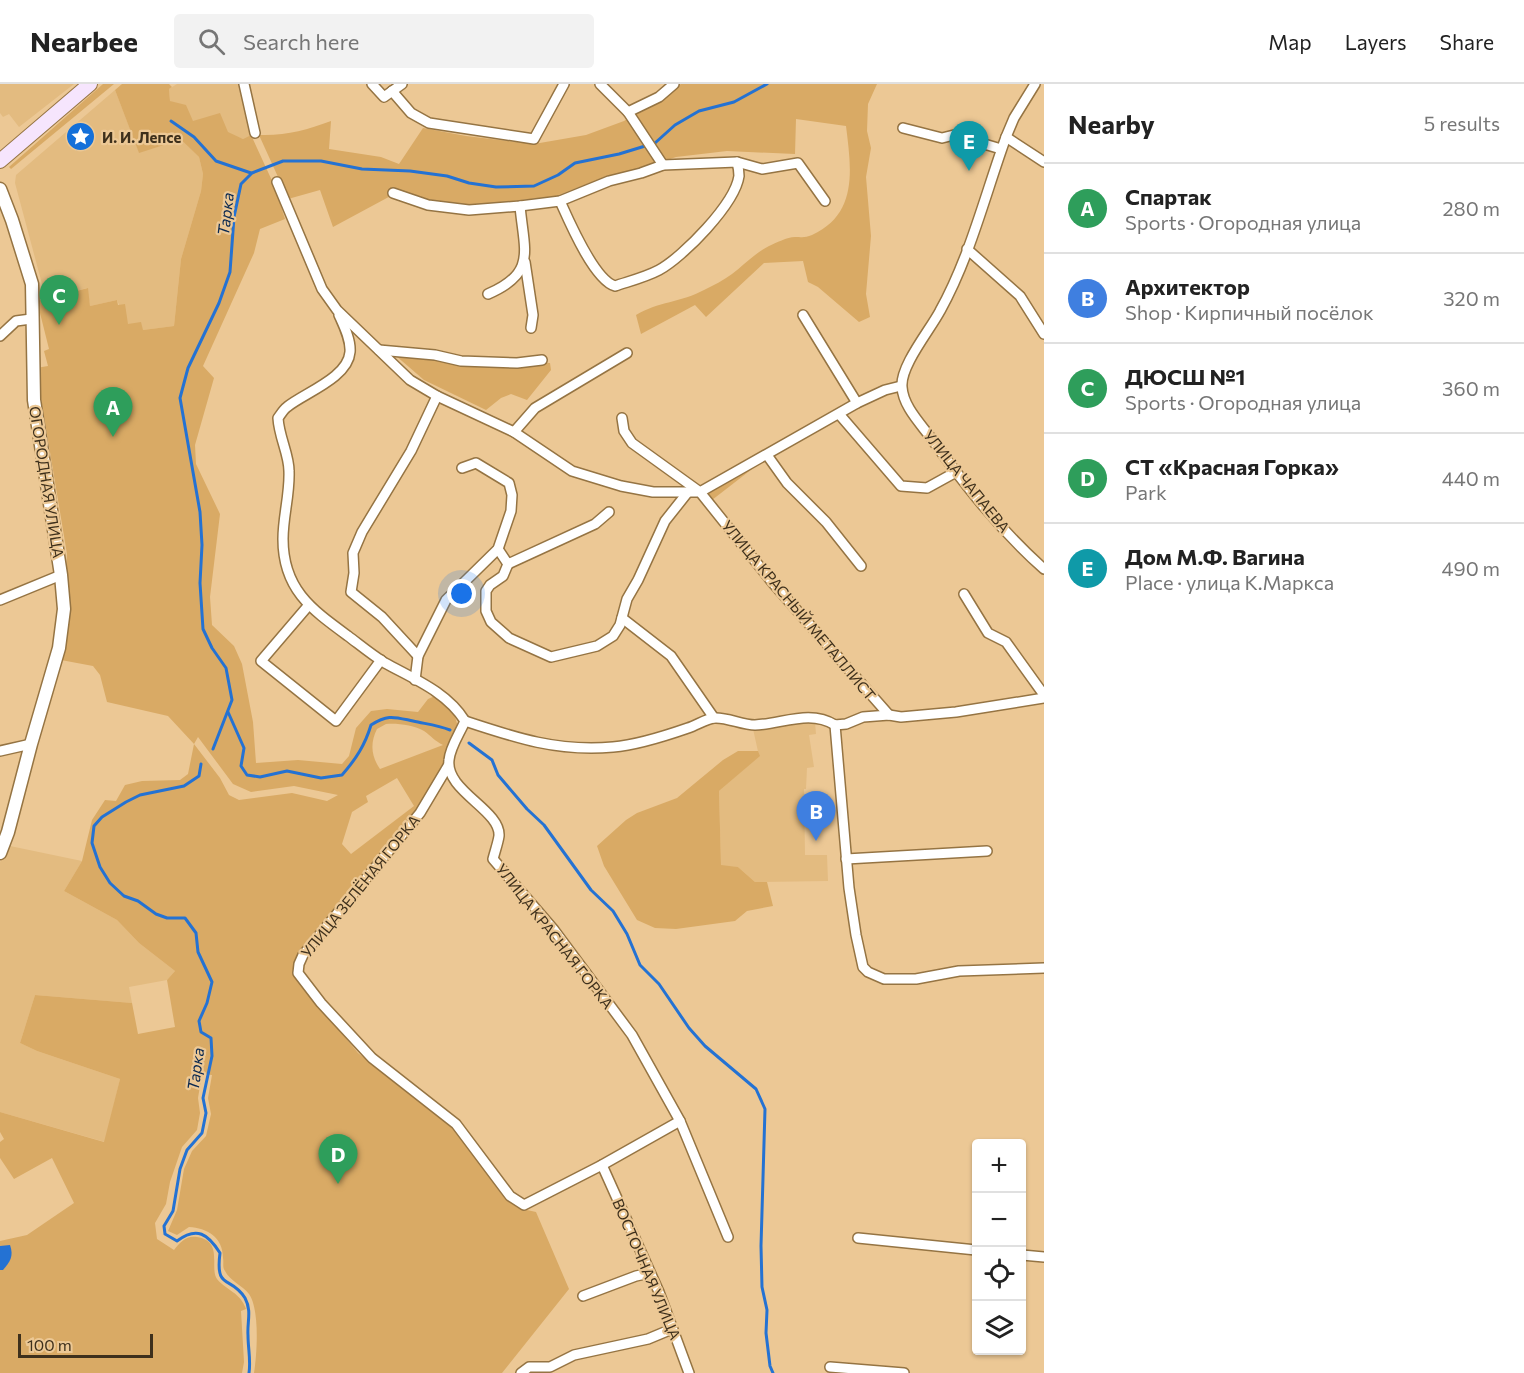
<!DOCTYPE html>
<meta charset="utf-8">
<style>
:root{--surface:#fff;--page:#f2f2f2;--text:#222;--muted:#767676;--line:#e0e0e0;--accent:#1470d9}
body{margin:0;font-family:Commissioner,sans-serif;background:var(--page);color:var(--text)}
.controls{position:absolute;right:18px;bottom:18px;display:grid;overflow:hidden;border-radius:6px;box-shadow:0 2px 4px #0004}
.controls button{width:54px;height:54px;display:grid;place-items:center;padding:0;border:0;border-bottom:2px solid var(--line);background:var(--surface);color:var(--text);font:30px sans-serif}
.scale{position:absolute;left:18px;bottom:15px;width:135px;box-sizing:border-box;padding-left:6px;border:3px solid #3e301c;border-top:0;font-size:16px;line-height:21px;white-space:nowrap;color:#3e301c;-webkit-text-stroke:4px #ecc895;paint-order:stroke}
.you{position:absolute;left:462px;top:510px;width:21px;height:21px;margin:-15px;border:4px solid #fff;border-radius:50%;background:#1a73e8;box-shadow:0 0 0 9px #1a73e833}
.badge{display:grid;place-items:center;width:39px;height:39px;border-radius:50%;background:var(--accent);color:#fff;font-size:20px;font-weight:700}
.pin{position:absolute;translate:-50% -50px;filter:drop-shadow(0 2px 3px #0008)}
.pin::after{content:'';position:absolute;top:32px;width:21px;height:18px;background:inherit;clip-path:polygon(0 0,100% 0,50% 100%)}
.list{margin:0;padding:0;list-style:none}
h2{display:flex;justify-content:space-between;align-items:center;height:78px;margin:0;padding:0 24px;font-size:26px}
h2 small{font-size:20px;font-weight:400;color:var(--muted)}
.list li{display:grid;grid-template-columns:39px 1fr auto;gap:18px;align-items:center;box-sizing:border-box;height:90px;padding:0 24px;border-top:2px solid var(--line)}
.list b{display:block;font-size:22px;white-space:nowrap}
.list p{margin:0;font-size:20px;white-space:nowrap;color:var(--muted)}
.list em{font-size:20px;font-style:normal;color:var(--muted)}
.icon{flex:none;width:33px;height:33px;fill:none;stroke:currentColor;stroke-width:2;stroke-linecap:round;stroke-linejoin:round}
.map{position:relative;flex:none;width:1044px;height:1289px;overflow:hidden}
header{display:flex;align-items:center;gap:36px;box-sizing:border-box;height:84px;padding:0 30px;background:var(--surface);border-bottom:2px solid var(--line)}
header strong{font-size:28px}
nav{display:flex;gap:33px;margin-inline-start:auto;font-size:21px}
.search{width:420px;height:54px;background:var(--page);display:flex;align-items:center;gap:15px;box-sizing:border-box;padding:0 21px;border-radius:6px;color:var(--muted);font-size:22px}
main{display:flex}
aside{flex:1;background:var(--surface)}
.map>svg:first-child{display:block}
.built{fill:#e3bb80}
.green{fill:#d9aa65;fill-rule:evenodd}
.water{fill:#2472d3}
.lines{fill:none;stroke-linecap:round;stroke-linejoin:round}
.stream{stroke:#2472d3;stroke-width:3}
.minor-casing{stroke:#957443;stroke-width:12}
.tertiary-casing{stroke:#957443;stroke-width:15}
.secondary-casing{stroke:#957443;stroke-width:16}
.minor{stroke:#fff;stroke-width:9}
.tertiary{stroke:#fff;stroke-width:12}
.secondary{stroke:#f6e5fd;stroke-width:14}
.labels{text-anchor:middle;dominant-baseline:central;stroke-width:4.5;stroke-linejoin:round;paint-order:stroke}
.poi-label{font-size:15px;font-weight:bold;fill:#3e301c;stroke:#ecc895;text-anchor:start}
.street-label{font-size:15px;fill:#3e301c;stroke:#ecc895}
.water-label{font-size:16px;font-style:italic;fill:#0b2950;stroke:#ecc895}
</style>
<header>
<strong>Nearbee</strong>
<div class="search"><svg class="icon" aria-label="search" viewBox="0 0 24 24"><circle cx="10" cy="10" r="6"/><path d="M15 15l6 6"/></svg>Search here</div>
<nav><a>Map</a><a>Layers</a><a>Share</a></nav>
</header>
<main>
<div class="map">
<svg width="1044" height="1289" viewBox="0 0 1044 1289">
<rect width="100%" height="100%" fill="#ecc895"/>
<g class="built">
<path d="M0,0H74L19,43L9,30L3,33L0,29Z"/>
<path d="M177,0H241L251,51L243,55L193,37L170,17L169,5Z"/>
<path d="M115,6L139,68L167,60L166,50L173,48L199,73L203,90L201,107L181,175L174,242L143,246L127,240L117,216L90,222L87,204L46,215L15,99L16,91Z"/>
<path d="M815,638L816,650L809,651L814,683L807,684L806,705H804L805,771H827L828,797L755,798L738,783L721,782L719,707L759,672L753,645Z"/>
<path d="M10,762L82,777L64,807L117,836L139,859L175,887L167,896L129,903L132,919L35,911L20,959L37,967L120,995L105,1058L0,1028V778Z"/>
</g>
<g class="green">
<path d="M103,0H114L11,85L9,83Z"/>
<path d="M122,0H169L172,3L169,5L170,17L186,21L193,37L220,29L228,48L243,55L251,51L274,101L285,135L260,145L254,169L203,282L214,294L195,361L196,380L220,430L210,513L212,541L234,562L242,580L253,638L256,679L298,676L342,680L349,672L356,644L371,627L387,625L418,628L428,615L435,612L448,621L454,629L458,643L445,682L418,724L301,868L294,891L358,969L455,1045L505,1115L518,1124L536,1128L569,1205L502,1289H254C257,1270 260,1226 249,1210C242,1201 230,1197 225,1187C222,1183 224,1179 223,1174C223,1153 207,1144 189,1143L177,1151L168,1147L177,1126L184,1085L192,1067L206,1052L211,1030L208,1014L212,991L202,990L198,1014L200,1029L197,1046L182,1063L170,1098L166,1120L155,1139L157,1155L174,1166C180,1158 187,1151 197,1153C224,1157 209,1184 217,1195C227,1207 240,1208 246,1225L241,1227L244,1278L242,1289H0V1157L27,1151L74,1119L52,1074L14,1095L0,1074V1058L4,1055L0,1048V1028L104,1058L120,995L37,967L20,959L35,911L132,919L138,950L175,943L167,896L175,887L139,859L117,836L64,807L82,777L92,736L105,716L116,717L125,701L142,697L180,696L188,690L194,660L168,632L107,618L100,591L93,582L61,576L67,470L36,284L48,282L44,267L49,265L37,217L88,204L90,222L117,216L118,221L125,220L128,240L141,238L143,246L174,242L181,175L201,107L203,90L199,73L173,48L166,50L167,60L139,69L115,6ZM386,640C397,639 414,641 424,647C431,652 435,657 443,661L380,685C371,672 370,659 377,645ZM198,653L233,700L251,708L294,702L338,711L327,717L292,709L239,716L229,711L220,694L194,660ZM397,694L414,722L351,770L342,760L352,728L368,718L366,712Z"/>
<path d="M681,0H877L868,20L867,47L871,64L866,93L871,152L866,210L870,233L859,238L818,203L808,198L803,177L764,179L706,233L695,221L641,250L636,231C657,218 682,218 704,206C714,201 724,196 732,190C744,181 755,169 769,162C776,159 787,153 795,153C802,153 805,154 812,151C859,130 851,83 846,42L796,35L795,70L727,67L676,73L638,86L607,92L556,112L468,122L431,119L398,108L333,143L320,106L288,115L259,51C286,52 306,46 331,37L329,65L381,73L399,80L423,44L466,52L534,60L586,51L624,37Z"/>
<path d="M395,271L550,279L551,286L527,316L511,310L501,314L486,326L424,296Z"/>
<path d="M765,375L712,416L707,409Z"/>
<path d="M738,667H758L760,672L719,707L721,781L738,783L755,798H767L773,822L747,827L735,837L676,845L655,844L637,836L604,782L597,762L626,736L637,729L677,714L723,676Z"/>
</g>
<path class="water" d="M10,1161C14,1172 10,1178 3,1186H0V1162Z"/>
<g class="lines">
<g class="stream">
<path d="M171,37L194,53L216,77L251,89"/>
<path d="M228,628L244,664L241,682L247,691L260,693L287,687L321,694L342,691C356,675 365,661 371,641C388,630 394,633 413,637C426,640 437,641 450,646"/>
<path d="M469,659L492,676L498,691L527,725L544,741L591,806L613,827L627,850L640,881L659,900L689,944L705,962L756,1005L765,1025L761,1162L762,1203L767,1226L766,1249L770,1282L773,1289"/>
<path d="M213,665L232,616L226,584L212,564L203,545L200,499L202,461L200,428L180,314L188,284L219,219L230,188L234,133L241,100L252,89L283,77H321L362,85L410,87L447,92L469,99L496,103L534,102L558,91L575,79L619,70L655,59L675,41L699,27L734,18L767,0"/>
<path d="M201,680L199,692L184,702L140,711L126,718L102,733L94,742L92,759L100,783L110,799L124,812L138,817L156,830L167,834H185L196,849L198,868L212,898L207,919L199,937L201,948L211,954L212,972L203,1014L206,1029L202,1049L187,1066L180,1085L173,1127L164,1142L165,1150L177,1157C197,1142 208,1150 220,1169C215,1207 231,1191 245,1214C252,1227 247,1238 248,1251C248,1265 251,1276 249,1289"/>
</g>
<defs>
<g id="minor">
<path d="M244,0L255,49"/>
<path d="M372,0L384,13L402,0"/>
<path d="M600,0L628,28L663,81"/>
<path d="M1035,0L1014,34L1006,53C985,111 970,173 940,227C930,246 900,282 902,303C903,322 920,339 931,354C965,401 1000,446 1044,485"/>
<path d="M392,7L411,29L429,39L534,55L564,0"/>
<path d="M628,28L659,13L674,0"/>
<path d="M903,44L942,54L954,51L1001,65"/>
<path d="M1006,53L1044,78"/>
<path d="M277,98L322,205L337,226L410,296L437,312L514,348L572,387L621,402L653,408H700L772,498L889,631"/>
<path d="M393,109L428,121L469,126L520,122L560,117L609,97L641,89L663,81L737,78L762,85L798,79L825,117"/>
<path d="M560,117C569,137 594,196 615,202C630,197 646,193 659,186C683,173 735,120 739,92C739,88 738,82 737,78"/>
<path d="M967,165L1020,212L1044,250"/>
<path d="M525,178L533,231L531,244"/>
<path d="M488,210C537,189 524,167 520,122"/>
<path d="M339,231C344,242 351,256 350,268C348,294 304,309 287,323C283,326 281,330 278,334C279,353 289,370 289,387C290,410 283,432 283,455C283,505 311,525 348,552C360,561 372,571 385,579C414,595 447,608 465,637"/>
<path d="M803,231L857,319"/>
<path d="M0,252L16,237L31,235"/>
<path d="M379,266L435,271L461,277L517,279L542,276"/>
<path d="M839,330L901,402L927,404L956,388"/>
<path d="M622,334L624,347L632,359L700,408L857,319L885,306L901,302"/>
<path d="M514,348L535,324L627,269"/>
<path d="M767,371L787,399L826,438L861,482"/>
<path d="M498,465L508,480L595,440L609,428"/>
<path d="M508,480L503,492L490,501L486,507V527L491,538L509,554L551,573L597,562L613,552L620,541L627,515L638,496L665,437L688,408"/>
<path d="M964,510L988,549L1006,558L1044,611"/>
<path d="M0,516L61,491"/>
<path d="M308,522L261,577L336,637L381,576"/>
<path d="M622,534L671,572L714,634"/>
<path d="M418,572L382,533L351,508L354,489L353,469L362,448L411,367L437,312"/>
<path d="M415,596L418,572L446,516L498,465L511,427L512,411L509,399L476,379L462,384"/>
<path d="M465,637C460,649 450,663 449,676C445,707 501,726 499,752C498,759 495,767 493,775L554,846L632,951L680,1037"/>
<path d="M465,637C516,654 558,668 613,663C638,661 665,652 688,644C697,641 706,635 714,634C727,633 742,641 755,641C782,640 810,625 835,641"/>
<path d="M835,641L849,804L856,851L863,883L868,888L884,895H916L959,887L1044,884"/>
<path d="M835,641L846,640L863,633L889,631L901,633L956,628L1044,614"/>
<path d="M0,667L31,660"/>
<path d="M448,682L420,729L303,871L299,880L298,889L321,919L372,974L456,1040L510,1112L524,1121L602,1081L680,1037L728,1153"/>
<path d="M846,775L987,767"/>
<path d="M602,1081L659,1208L689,1289"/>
<path d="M858,1154L976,1166"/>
<path d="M1022,1171L1044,1173"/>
<path d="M583,1212L636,1192L650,1189"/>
<path d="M830,1283L904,1289"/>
<path d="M521,1289L529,1283H550L574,1271L648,1255L672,1245"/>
</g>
<path id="tertiary" d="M0,105L12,136L32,200L34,316L61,491L64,525L59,564L31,660L8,748L0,769"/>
<path id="secondary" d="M0,77L90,0"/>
</defs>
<use href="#minor" class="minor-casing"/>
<use href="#tertiary" class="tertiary-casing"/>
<use href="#secondary" class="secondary-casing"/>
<use href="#minor" class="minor"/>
<use href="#tertiary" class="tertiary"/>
<use href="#secondary" class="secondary"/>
</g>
<defs>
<symbol id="sight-disc" viewBox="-11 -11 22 22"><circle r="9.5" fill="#1470d9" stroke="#ecc895"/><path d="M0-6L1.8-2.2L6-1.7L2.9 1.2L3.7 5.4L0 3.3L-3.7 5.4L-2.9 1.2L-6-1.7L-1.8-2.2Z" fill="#fff"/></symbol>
</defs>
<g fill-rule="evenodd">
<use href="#sight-disc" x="64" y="36" width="33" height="33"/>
</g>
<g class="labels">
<g class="poi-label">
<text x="102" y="53">И. И. Лепсе</text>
</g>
<g class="street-label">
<text transform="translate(967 397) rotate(51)">УЛИЦА ЧАПАЕВА</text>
<text transform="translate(47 398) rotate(81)">ОГОРОДНАЯ УЛИЦА</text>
<text transform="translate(799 526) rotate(50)">УЛИЦА КРАСНЫЙ МЕТАЛЛИСТ</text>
<text transform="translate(360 802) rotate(-51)">УЛИЦА ЗЕЛЁНАЯ ГОРКА</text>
<text transform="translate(555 852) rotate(52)">УЛИЦА КРАСНАЯ ГОРКА</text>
<text transform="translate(647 1185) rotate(67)">ВОСТОЧНАЯ УЛИЦА</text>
</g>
<g class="water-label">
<text transform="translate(225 130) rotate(-83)">Тарка</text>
<text transform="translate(195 985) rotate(-82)">Тарка</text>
</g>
</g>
</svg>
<div class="controls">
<button>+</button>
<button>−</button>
<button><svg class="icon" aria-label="locate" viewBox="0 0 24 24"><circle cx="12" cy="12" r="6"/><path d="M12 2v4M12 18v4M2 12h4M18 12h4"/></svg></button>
<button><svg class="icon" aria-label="layers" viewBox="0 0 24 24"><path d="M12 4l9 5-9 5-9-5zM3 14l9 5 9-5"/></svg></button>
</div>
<div class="scale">100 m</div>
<div class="you"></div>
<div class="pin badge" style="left:113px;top:353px;background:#2e9e5b">A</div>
<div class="pin badge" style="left:816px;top:757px;background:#3f7fe0">B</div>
<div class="pin badge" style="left:59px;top:241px;background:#2e9e5b">C</div>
<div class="pin badge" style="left:338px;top:1100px;background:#2e9e5b">D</div>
<div class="pin badge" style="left:969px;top:87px;background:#0f9aa8">E</div>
</div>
<aside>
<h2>Nearby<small>5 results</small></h2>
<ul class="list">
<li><span class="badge" style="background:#2e9e5b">A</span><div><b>Спартак</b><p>Sports · Огородная улица</p></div><em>280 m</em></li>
<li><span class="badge" style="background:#3f7fe0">B</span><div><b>Архитектор</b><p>Shop · Кирпичный посёлок</p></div><em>320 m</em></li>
<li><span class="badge" style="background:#2e9e5b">C</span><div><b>ДЮСШ №1</b><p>Sports · Огородная улица</p></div><em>360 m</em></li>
<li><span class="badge" style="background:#2e9e5b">D</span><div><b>СТ «Красная Горка»</b><p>Park</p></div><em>440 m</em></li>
<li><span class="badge" style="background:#0f9aa8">E</span><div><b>Дом М.Ф. Вагина</b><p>Place · улица К.Маркса</p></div><em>490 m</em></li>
</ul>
</aside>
</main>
